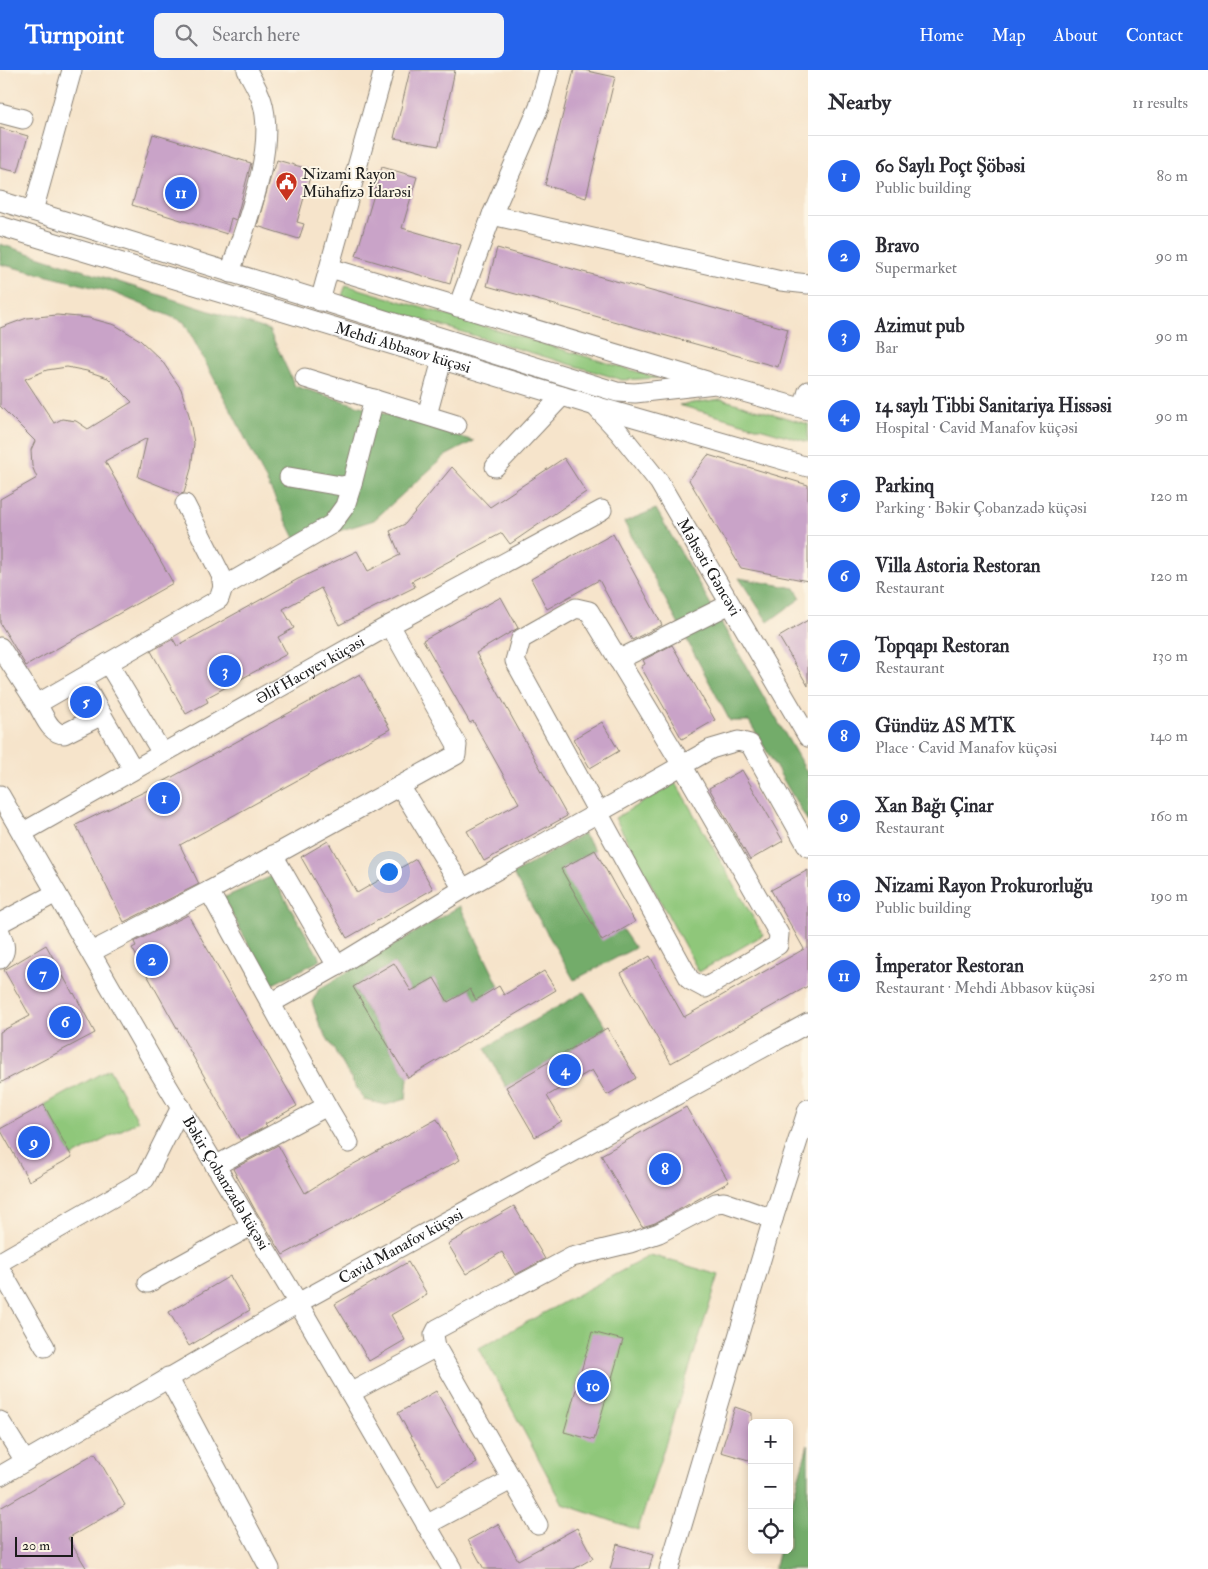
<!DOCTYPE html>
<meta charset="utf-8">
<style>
:root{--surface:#fff;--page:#f2f2f3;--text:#2b2b33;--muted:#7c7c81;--line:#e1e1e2;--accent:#2563eb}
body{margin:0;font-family:"IM FELL Double Pica",serif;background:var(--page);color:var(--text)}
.controls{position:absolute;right:15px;bottom:15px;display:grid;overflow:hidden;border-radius:8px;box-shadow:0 2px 8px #0003}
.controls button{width:45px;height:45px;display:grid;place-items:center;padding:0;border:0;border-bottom:1px solid var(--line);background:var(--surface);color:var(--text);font:25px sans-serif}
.scale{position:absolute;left:15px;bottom:12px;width:58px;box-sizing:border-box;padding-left:5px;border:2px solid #1c1c1c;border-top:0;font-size:14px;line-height:18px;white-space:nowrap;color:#1c1c1c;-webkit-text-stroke:4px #fcf5e5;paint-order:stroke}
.you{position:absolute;left:388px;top:801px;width:18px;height:18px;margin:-12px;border:4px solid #fff;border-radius:50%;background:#1a73e8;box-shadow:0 0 0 8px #1a73e833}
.badge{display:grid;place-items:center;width:32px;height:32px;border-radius:50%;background:var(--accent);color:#fff;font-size:16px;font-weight:700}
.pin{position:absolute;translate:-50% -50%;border:2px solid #fff;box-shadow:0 1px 5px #0006}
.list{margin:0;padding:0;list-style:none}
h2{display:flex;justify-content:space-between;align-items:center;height:65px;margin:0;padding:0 20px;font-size:21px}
h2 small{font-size:16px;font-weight:400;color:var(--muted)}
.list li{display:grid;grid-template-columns:32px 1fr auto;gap:15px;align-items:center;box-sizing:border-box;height:80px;padding:0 20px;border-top:1px solid var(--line)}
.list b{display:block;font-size:19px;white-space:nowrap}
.list p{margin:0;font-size:16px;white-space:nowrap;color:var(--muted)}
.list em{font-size:16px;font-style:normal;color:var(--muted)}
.icon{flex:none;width:28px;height:28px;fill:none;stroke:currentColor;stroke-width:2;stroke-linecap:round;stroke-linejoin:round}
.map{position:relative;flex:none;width:808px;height:1499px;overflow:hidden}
header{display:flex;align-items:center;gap:30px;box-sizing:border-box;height:70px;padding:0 25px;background:var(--accent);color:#fff}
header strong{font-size:24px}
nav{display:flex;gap:28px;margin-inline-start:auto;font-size:18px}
.search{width:350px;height:45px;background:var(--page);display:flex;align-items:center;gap:12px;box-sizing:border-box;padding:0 18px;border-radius:8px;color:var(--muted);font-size:19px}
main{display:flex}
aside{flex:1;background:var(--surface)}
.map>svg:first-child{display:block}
.green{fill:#8fc77a;stroke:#56724b}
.forest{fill:#73ac6a;stroke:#486443}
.building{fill:#c9a3c8;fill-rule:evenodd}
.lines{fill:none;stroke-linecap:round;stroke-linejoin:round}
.minor-casing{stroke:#898074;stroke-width:21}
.minor{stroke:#fff;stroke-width:19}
.labels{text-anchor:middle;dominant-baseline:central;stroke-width:4;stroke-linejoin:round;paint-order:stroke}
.poi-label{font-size:16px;fill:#1c1c1c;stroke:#fcf5e5;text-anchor:start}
.street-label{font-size:16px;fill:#1c1c1c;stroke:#fcf5e5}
</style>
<header>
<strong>Turnpoint</strong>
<div class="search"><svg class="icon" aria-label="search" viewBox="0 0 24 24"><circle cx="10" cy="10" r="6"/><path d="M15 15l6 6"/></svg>Search here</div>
<nav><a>Home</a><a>Map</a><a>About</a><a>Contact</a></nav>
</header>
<main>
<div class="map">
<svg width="808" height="1499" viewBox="0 0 808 1499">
<rect width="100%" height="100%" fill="#fcf5e5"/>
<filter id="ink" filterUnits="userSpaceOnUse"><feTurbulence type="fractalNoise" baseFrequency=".02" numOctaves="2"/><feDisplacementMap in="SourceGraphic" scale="10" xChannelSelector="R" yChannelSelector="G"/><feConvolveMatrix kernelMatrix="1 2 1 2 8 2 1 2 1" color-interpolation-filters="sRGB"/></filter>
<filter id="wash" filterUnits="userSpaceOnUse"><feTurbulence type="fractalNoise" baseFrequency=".0096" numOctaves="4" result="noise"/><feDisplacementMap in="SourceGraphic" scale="20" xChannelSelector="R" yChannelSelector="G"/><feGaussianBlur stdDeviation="1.12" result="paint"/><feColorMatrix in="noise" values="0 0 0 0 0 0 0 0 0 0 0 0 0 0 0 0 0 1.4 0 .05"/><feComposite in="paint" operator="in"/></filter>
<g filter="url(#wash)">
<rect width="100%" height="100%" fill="#f6e4cb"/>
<g class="green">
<path d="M346,215L658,308L622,310L342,226Z"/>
<path d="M721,329L808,354V372L679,335Z"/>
<path d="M676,713L763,865L699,902L615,748Z"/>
<path d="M109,999L138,1051L72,1087L44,1035Z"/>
<path d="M651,1185L719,1205L638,1460L563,1434L479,1278Z"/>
</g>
<g class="forest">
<path d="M0,174L269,260L295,316L474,371L445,386L374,450L298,474L235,348L184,252L112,222L0,194Z"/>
<path d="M656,439L808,704V752L749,651H730L624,452Z"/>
<path d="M739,508L795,518L801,528L768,552Z"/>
<path d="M583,764L595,780L561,799L622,859L635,878L574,910L513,804Z"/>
<path d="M272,806L321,890L271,915L223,828Z"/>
<path d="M460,836L499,916L476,930L470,919L448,932L434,908L411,921L394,893L353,917L408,1008L406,1029L386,1035L364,1030L320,956L312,932L319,919Z"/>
<path d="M584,922L607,958L506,1017L485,978Z"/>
<path d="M808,1375V1499H774L779,1480H789V1442Z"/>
</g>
<g id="blocks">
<g class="building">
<path d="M410,0H455L439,76L394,68Z"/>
<path d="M574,0H583L615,7L586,128L545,115Z"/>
<path d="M0,58L28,66L18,102L0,98Z"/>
<path d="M153,64L251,93L236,150L231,148L227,164L132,135Z"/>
<path d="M277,90L312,100L297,152L304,154L299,169L257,156L273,99L274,100Z"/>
<path d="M382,97L417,107L402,158L461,175L450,214L356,186Z"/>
<path d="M497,178L788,259L778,297L487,216Z"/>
<path d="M57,245L89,248L115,255L140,270L162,291L181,319L189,345L194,373L191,399L184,423L181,424L138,407L147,368L105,391L173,513L26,596L0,553V429L37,408L32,396L31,380L35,371L0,336V258L27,248ZM67,297L87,301L108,308L132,332L88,359L76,351L62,349L54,353L25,309L47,300Z"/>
<path d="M708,385L808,415V511L741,498L689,410Z"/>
<path d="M564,388L586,422L510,474L502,463L412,511L415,517L339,555L321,518L283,539L294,558L278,567L287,584L206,628L208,632L186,644L151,581L173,569L177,576L298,509L357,481L368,501L400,485L390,461L405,454L452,397L490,437Z"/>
<path d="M613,464L662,555L632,570L599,510L547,539L531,509Z"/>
<path d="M501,527L518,558L476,583L567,746L484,791L467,761L519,733L473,651L470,653L423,570Z"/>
<path d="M808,550V616L779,567Z"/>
<path d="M672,575L715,650L682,669L641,597L645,594L643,590Z"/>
<path d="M360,604L390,659L180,775L199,814L124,852L76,755L152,718Z"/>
<path d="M602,652L619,681L590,698L573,669Z"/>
<path d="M742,700L783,771L750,790L709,718Z"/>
<path d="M328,771L357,823L416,789L433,819L347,868L301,787Z"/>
<path d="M595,780L635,852L602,871L561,799Z"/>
<path d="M808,800V916L671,993L621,903L650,886L684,947L804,879L771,820Z"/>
<path d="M188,845L297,1036L265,1054L267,1056L240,1070L132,878L136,876L134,872Z"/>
<path d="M46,875L73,924L74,923L95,963L0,1013V962L30,946L4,900Z"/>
<path d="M394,893L411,921L434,908L448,932L470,919L476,930L499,916L504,925L544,901L556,920L408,1008L353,917Z"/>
<path d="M607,958L636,1008L607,1025L592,1000L547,1026L562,1051L535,1067L506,1017Z"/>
<path d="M44,1035L72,1087L29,1111L0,1059Z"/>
<path d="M686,1037L729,1112L655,1153L642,1157L601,1085Z"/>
<path d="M437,1049L460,1090L283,1185L254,1138L233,1099L278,1075L305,1123L337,1103Z"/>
<path d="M514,1136L545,1189L515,1205L502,1182L466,1204L448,1174Z"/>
<path d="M408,1192L427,1224L391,1245L405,1270L369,1291L335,1234Z"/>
<path d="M230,1206L250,1240L189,1276L169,1242Z"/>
<path d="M592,1262L623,1270L594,1370L564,1362Z"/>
<path d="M436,1321L477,1393L438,1415L398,1343Z"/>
<path d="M735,1337L752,1343V1391L721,1382Z"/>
<path d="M95,1383L125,1435L68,1468L87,1499H0V1438Z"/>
<path d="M498,1454L518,1490L577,1458L593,1488L574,1499H484L468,1470Z"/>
<path d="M617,1474L653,1485L649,1499H610Z"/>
</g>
</g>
</g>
<g filter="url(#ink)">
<use href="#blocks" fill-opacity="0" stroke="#898074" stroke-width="1"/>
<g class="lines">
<defs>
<g id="minor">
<path d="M0,43L23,49"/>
<path d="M0,131L617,322L635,323L715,314L808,340"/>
<path d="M33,141L72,0"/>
<path d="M492,145L781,211L808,214"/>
<path id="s1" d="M0,156L595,336L808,397"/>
<path d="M330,198L707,311"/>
<path d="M230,203C245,155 277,80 262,31C259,21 252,10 247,0"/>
<path d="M320,231L384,0"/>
<path d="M458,237L492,145L539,37L549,0"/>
<path d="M305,308L457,355"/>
<path id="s2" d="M595,336L619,362L659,412L808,667"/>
<path d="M803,338L808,321"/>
<path d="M427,345L442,290"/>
<path d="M495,397L562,326"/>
<path d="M289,407L341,416L352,414L374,329"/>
<path d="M223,517L332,454L345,436L352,414"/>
<path d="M576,538L589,541L682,695L779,864L778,875L705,918L690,910L515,591L521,569Z"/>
<path d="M0,577L37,634L219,529L223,517L221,505L185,434"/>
<path d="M618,590L730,534"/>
<path d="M108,593L162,683"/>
<path d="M81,609L133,699"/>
<path d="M37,634C44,645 50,664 64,664L102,645"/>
<path d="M400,716L463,819"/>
<path id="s3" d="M0,725L158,1000L298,1233L452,1499"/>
<path id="s4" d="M22,763L390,555L602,440"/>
<path d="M273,785L337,896"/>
<path d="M209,821L327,1036L215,1096"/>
<path d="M0,853L56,823"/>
<path d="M0,862C4,873 8,880 0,889"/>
<path d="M91,882L209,821L456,685L457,675L390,555"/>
<path d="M271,933L337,896L463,819L711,679L738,671L750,674L808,777"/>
<path d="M327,1036L349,1073"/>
<path d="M0,1192L145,1109L181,1037"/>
<path d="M0,1199L45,1277"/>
<path d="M148,1213L251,1156"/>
<path d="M168,1307L270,1499"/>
<path d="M350,1323L436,1277"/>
<path d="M0,1351L25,1391"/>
<path id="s5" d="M0,1406L298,1233L808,953"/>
<path d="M426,1455L511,1410"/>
<path d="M538,1455L436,1277L434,1265L437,1259L572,1187L630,1173L659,1163L716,1133L724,1132L773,1149"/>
<path d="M669,1499L773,1149L808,1039"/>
</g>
</defs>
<use href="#minor" class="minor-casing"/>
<use href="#minor" class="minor"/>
</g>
</g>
<defs>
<symbol id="civic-pin" viewBox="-11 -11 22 30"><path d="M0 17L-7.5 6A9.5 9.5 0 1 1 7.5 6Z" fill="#c8321e" stroke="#fcf5e5"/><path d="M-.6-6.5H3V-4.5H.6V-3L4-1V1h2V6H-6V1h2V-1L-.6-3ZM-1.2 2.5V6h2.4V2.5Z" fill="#fff"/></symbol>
</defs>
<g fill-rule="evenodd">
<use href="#civic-pin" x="274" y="100" width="25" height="34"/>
</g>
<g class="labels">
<g class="poi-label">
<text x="302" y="104">Nizami Rayon<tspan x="302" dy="18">Mühafizə İdarəsi</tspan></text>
</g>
<g class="street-label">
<text stroke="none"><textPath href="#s1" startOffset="421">Mehdi Abbasov küçəsi</textPath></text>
<text stroke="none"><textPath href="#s2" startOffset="198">Məhsəti Gəncəvi</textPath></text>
<text stroke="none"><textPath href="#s4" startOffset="331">Əlif Hacıyev küçəsi</textPath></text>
<text stroke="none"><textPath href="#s3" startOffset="449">Bəkir Çobanzadə küçəsi</textPath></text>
<text stroke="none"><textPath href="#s5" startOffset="462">Cavid Manafov küçəsi</textPath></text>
</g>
</g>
</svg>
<div class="controls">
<button>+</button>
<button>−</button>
<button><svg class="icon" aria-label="locate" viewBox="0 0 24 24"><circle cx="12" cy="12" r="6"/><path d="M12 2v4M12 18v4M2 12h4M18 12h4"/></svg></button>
</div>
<div class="scale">20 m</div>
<div class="you"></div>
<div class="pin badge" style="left:164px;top:728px">1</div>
<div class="pin badge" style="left:152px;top:890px">2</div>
<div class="pin badge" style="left:225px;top:601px">3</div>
<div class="pin badge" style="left:565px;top:1000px">4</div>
<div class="pin badge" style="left:86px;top:632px">5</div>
<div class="pin badge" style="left:65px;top:952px">6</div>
<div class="pin badge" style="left:43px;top:904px">7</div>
<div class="pin badge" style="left:665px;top:1099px">8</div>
<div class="pin badge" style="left:34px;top:1072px">9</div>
<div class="pin badge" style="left:593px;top:1316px">10</div>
<div class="pin badge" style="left:181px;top:123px">11</div>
</div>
<aside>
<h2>Nearby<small>11 results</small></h2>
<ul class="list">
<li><span class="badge">1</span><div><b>60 Saylı Poçt Şöbəsi</b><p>Public building</p></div><em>80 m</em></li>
<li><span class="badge">2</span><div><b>Bravo</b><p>Supermarket</p></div><em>90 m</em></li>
<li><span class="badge">3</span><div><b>Azimut pub</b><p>Bar</p></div><em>90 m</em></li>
<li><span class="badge">4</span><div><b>14 saylı Tibbi Sanitariya Hissəsi</b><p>Hospital · Cavid Manafov küçəsi</p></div><em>90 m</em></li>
<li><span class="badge">5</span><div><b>Parkinq</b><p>Parking · Bəkir Çobanzadə küçəsi</p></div><em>120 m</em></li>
<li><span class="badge">6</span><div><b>Villa Astoria Restoran</b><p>Restaurant</p></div><em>120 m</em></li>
<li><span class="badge">7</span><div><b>Topqapı Restoran</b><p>Restaurant</p></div><em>130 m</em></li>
<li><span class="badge">8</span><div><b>Gündüz AS MTK</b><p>Place · Cavid Manafov küçəsi</p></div><em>140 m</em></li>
<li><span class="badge">9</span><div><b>Xan Bağı Çinar</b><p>Restaurant</p></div><em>160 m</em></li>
<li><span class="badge">10</span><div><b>Nizami Rayon Prokurorluğu</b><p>Public building</p></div><em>190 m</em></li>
<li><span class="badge">11</span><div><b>İmperator Restoran</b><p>Restaurant · Mehdi Abbasov küçəsi</p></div><em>250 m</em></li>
</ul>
</aside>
</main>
